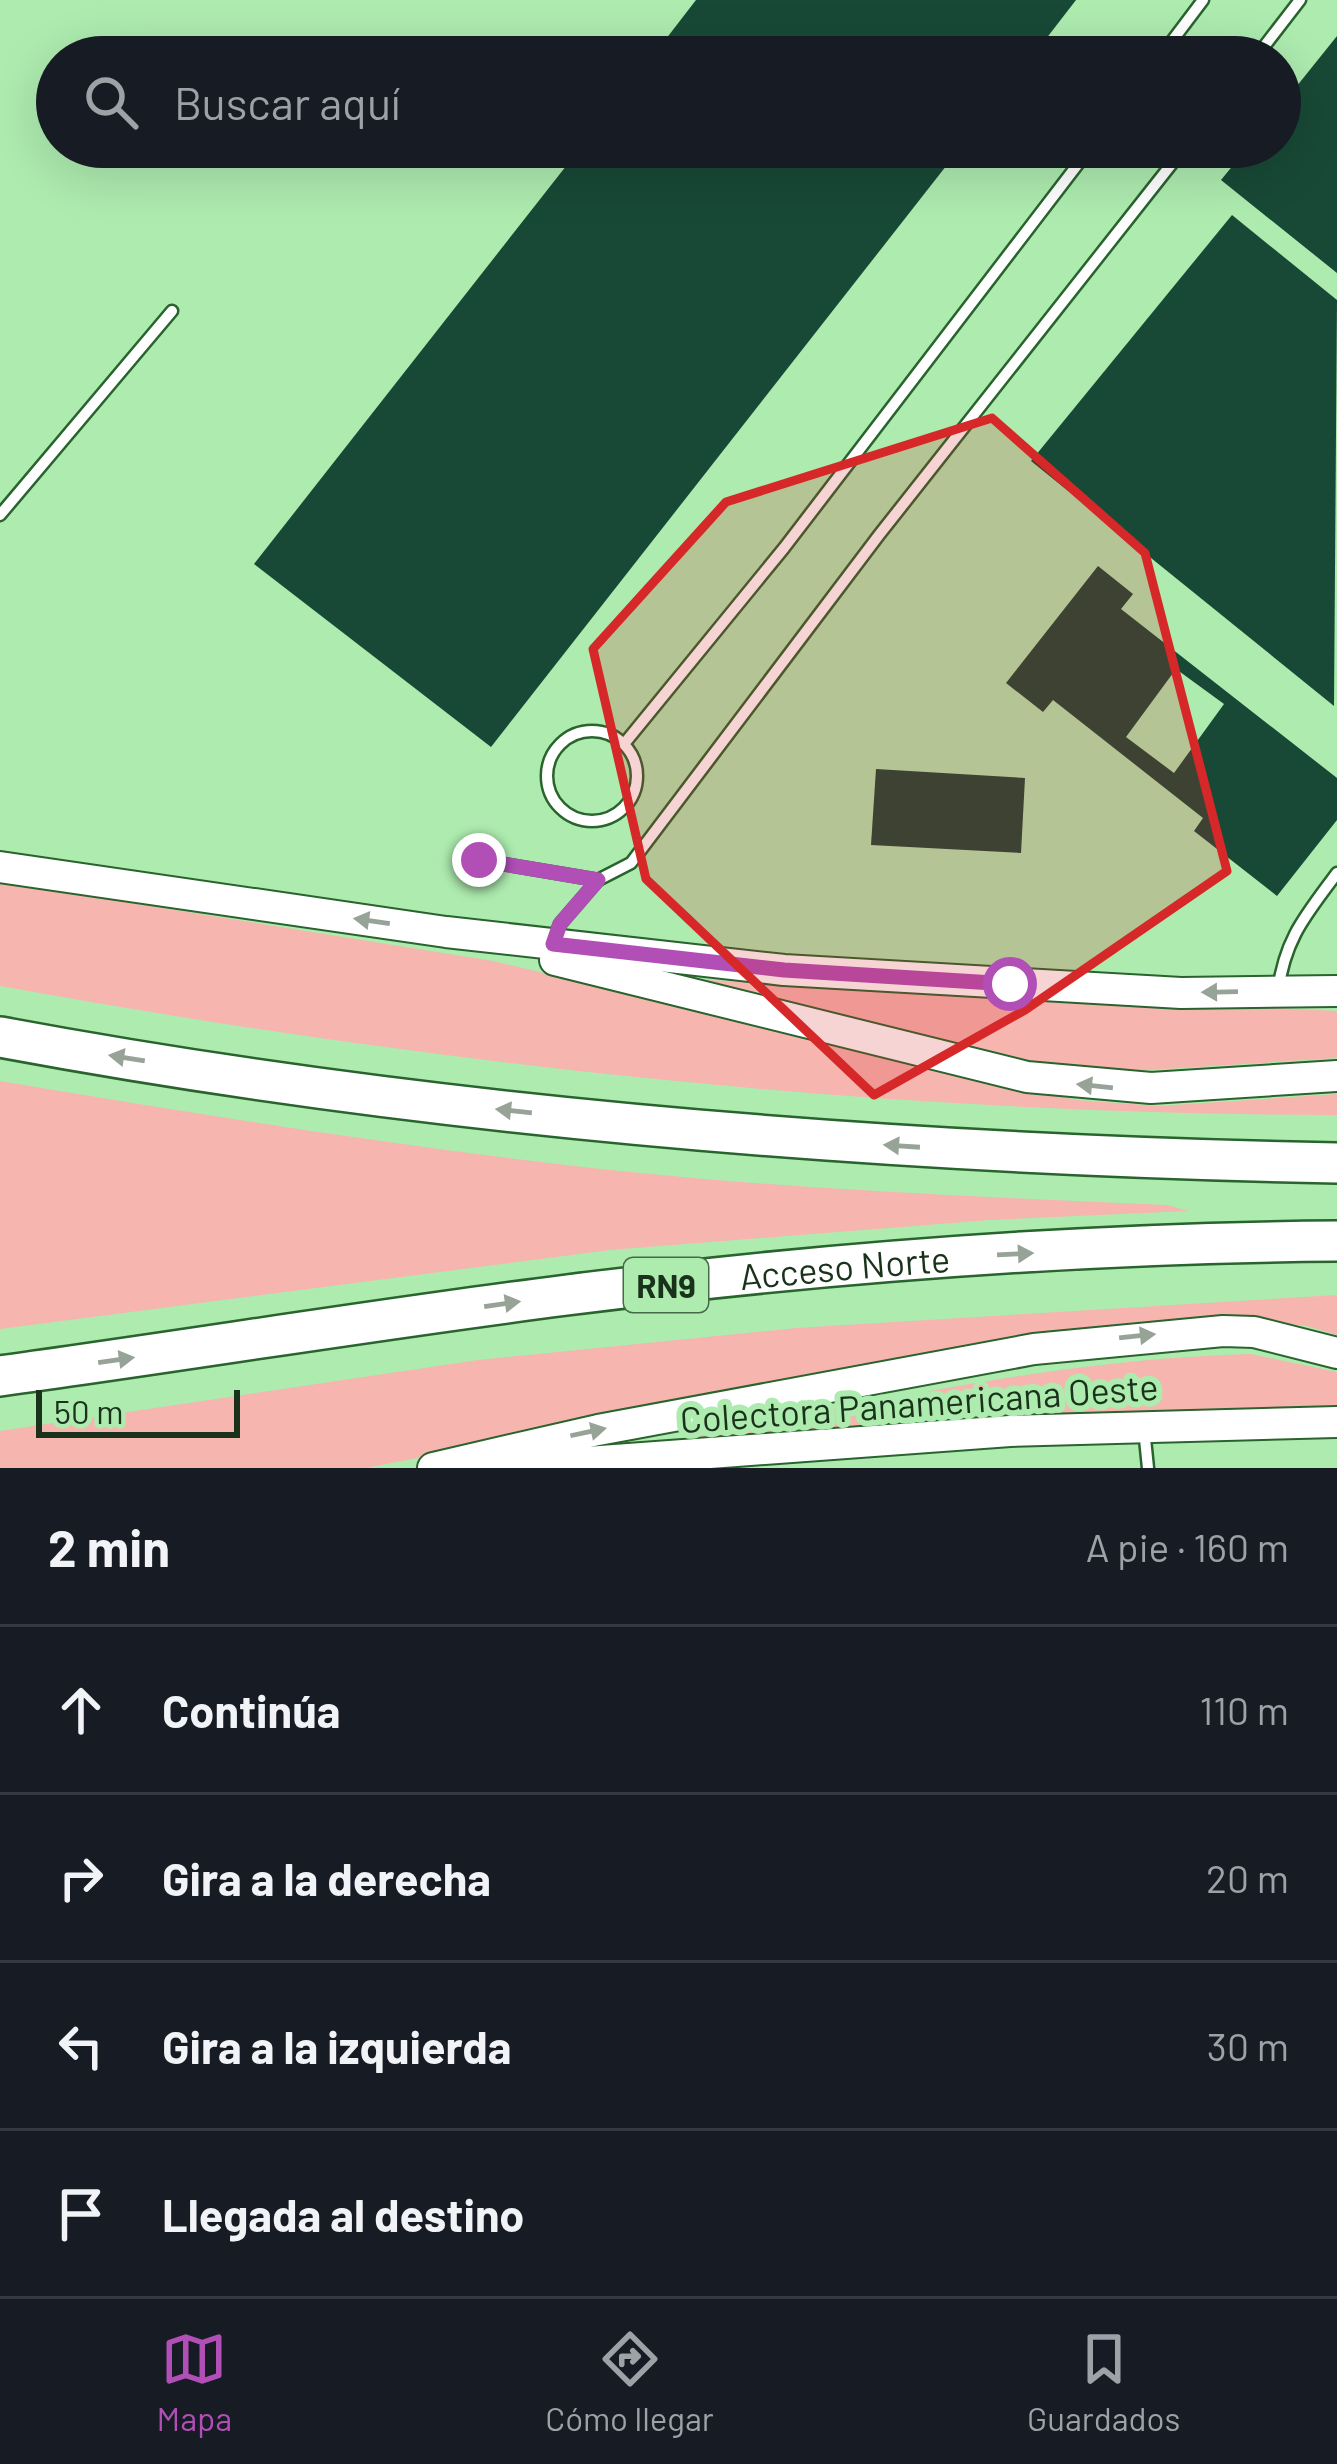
<!DOCTYPE html>
<html lang="es">
<meta charset="utf-8">
<style>
:root{--surface:#171b24;--page:#242831;--text:#f1f3f6;--muted:#9ea1a6;--line:#363941;--accent:#b14fb7}
body{margin:0;font-family:Barlow,sans-serif;background:var(--page);color:var(--text)}
.scale{position:absolute;left:36px;bottom:30px;width:204px;box-sizing:border-box;padding-left:12px;border:6px solid #1a321b;border-top:0;font-size:33px;line-height:42px;white-space:nowrap;color:#1a321b;-webkit-text-stroke:9px #adebaf;paint-order:stroke}
.stop{position:absolute;width:36px;height:36px;margin:-27px;border:9px solid #b14fb7;border-radius:50%;background:#fff}
.stop.end{background:#b14fb7;border-color:#fff;box-shadow:0 3px 12px #0008}
.list{margin:0;padding:0;list-style:none}
h2{display:flex;justify-content:space-between;align-items:center;height:156px;margin:0;padding:0 48px;font-size:51px}
h2 small{font-size:39px;font-weight:400;color:var(--muted)}
.list li{display:grid;grid-template-columns:78px 1fr auto;gap:36px;align-items:center;box-sizing:border-box;height:168px;padding:0 48px;border-top:3px solid var(--line)}
.list b{display:block;font-size:45px;white-space:nowrap}
.list em{font-size:39px;font-style:normal;color:var(--muted)}
.icon{flex:none;width:66px;height:66px;fill:none;stroke:currentColor;stroke-width:2;stroke-linecap:round;stroke-linejoin:round}
.map{position:relative;flex:none;width:1337px;height:1468px;overflow:hidden}
.search{position:absolute;background:var(--surface);box-shadow:0 12px 48px #0002;left:36px;right:36px;top:36px;height:132px;display:flex;align-items:center;gap:30px;box-sizing:border-box;padding:0 42px;border-radius:66px;color:var(--muted);font-size:45px}
.sheet{height:828px;background:var(--surface)}
nav{display:flex;justify-content:space-around;align-items:center;box-sizing:border-box;height:168px;border-top:3px solid var(--line);background:var(--surface);font-size:33px;color:var(--muted)}
nav a{display:grid;justify-items:center;gap:6px}
nav .on{color:var(--accent)}
.map>svg:first-child{display:block}
.green{fill:#f7b5af}
.building{fill:#184936;fill-rule:evenodd}
.lines{fill:none;stroke-linecap:round;stroke-linejoin:round}
.lane-casing{stroke:#29632e;stroke-width:15}
.secondary-casing{stroke:#29632e;stroke-width:34}
.highway-casing{stroke:#29632e;stroke-width:44}
.lane{stroke:#fff;stroke-width:10}
.secondary{stroke:#fff;stroke-width:30}
.highway{stroke:#fff;stroke-width:39}
.oneway{fill:#98a398}
.route{stroke:#b14fb7;stroke-width:15}
.marked{fill:#d62828;fill-opacity:0.2;stroke:#d62828;stroke-width:9;stroke-linejoin:round}
.labels{text-anchor:middle;dominant-baseline:central;stroke-width:12;stroke-linejoin:round;paint-order:stroke}
.shield{fill:#adebaf;stroke:#466a47;stroke-width:3}
.shield-label{font-size:33px;font-weight:bold;fill:#1a321b}
.street-label{font-size:36px;fill:#1a321b;stroke:#adebaf}
</style>
<div class="map">
<svg width="1337" height="1468" viewBox="0 0 1337 1468">
<rect width="100%" height="100%" fill="#adebaf"/>
<g class="green">
<path d="M0,882L493,961L1076,1100L1159,1106L1337,1094V1115C890,1114 440,1066 0,986Z"/>
<path d="M707,980L1337,1011V1058L1119,1072L1051,1065L784,1004Z"/>
<path d="M0,1081C183,1112 365,1141 549,1163C754,1188 961,1196 1167,1205L1188,1211L990,1220L610,1250L0,1329Z"/>
<path d="M1337,1295V1335L1307,1326L1237,1318L1136,1324L927,1358L366,1468H0V1431L478,1360L796,1328Z"/>
<path d="M1251,1354L1337,1372V1410L666,1442C860,1405 1054,1359 1251,1354Z"/>
</g>
<g class="building">
<path d="M696,0H1076L1032,57H652Z"/>
<path d="M1337,36V273L1221,180L1248,147H1280V107Z"/>
<path d="M581,147H961L491,747L254,564Z"/>
<path d="M1232,215L1337,300L1334,706L1031,461Z"/>
<path d="M1098,566L1133,594L1121,609L1337,778V820L1277,896L1194,831L1203,818L1053,700L1043,712L1006,683ZM1176,669L1224,704L1174,773L1126,737Z"/>
<path d="M876,769L1025,778L1021,853L871,845Z"/>
</g>
<g class="lines">
<defs>
<g id="lane">
<path d="M1160,57L1203,0"/>
<path d="M1256,57L1300,0"/>
<path d="M0,515L172,311"/>
<circle cx="592" cy="776" r="45"/>
<path d="M624,744L784,548L1091,147"/>
<path d="M479,860L598,880L631,863L879,535L1185,147"/>
<path d="M554,940L560,924L598,880"/>
<path d="M1278,991C1285,938 1306,915 1337,873"/>
<path d="M1144,1429L1148,1468"/>
</g>
<g id="secondary">
<path d="M0,867L446,932L784,970L1181,993L1337,991"/>
<path d="M555,960L1027,1077L1151,1088L1337,1076"/>
<path d="M433,1468L598,1430L1034,1349L1223,1331L1254,1332L1337,1353"/>
<path d="M506,1468L1010,1431L1337,1422"/>
</g>
<g id="highway">
<path d="M0,1037C440,1119 890,1154 1337,1163"/>
<path id="s1" d="M0,1376C189,1350 378,1319 567,1295C821,1263 1080,1243 1337,1241"/>
</g>
</defs>
<use href="#lane" class="lane-casing"/>
<use href="#secondary" class="secondary-casing"/>
<use href="#highway" class="highway-casing"/>
<use href="#lane" class="lane"/>
<use href="#secondary" class="secondary"/>
<use href="#highway" class="highway"/>
</g>
<defs><path id="oneway-solid" d="M-6-.8H1V-3.2L6.5 0L1 3.2V.8H-6Z" transform="scale(3)"/></defs>
<g class="oneway">
<use href="#oneway-solid" transform="translate(372 921) rotate(-172)"/>
<use href="#oneway-solid" transform="translate(1220 992) rotate(179)"/>
<use href="#oneway-solid" transform="translate(127 1058) rotate(-171)"/>
<use href="#oneway-solid" transform="translate(1095 1086) rotate(-174)"/>
<use href="#oneway-solid" transform="translate(514 1111) rotate(-174)"/>
<use href="#oneway-solid" transform="translate(902 1146) rotate(-176)"/>
<use href="#oneway-solid" transform="translate(1015 1254) rotate(-3)"/>
<use href="#oneway-solid" transform="translate(502 1304) rotate(-8)"/>
<use href="#oneway-solid" transform="translate(1137 1336) rotate(-6)"/>
<use href="#oneway-solid" transform="translate(116 1360) rotate(-8)"/>
<use href="#oneway-solid" transform="translate(588 1432) rotate(-12)"/>
</g>
<g class="lines">
<path class="route" d="M479,860L598,880L560,924L553,944L784,970L1010,984"/>
</g>
<path class="marked" d="M992,418L1145,553L1227,871L1025,1010L874,1095L646,879L593,649L726,502Z"/>
<g class="labels">
<rect class="shield" x="624" y="1258" width="84" height="54" rx="9"/>
<g class="shield-label">
<text x="666" y="1285">RN9</text>
</g>
<g class="street-label">
<text stroke="none"><textPath href="#s1" startOffset="852">Acceso Norte</textPath></text>
<text transform="translate(919 1402) rotate(-4)">Colectora Panamericana Oeste</text>
</g>
</g>
</svg>
<div class="scale">50 m</div>
<div class="stop" style="left:1010px;top:984px"></div>
<div class="stop end" style="left:479px;top:860px"></div>
<div class="search"><svg class="icon" aria-label="search" viewBox="0 0 24 24"><circle cx="10" cy="10" r="6"/><path d="M15 15l6 6"/></svg>Buscar aquí</div>
</div>
<section class="sheet">
<h2>2 min<small>A pie · 160 m</small></h2>
<ul class="list">
<li><svg class="icon" aria-label="ahead" viewBox="0 0 24 24"><path d="M12 20V5M6 11l6-6 6 6"/></svg><div><b>Continúa</b></div><em>110 m</em></li>
<li><svg class="icon" aria-label="right" viewBox="0 0 24 24"><path d="M7 20v-9h11M14 6l5 5-5 5"/></svg><div><b>Gira a la derecha</b></div><em>20 m</em></li>
<li><svg class="icon" aria-label="left" viewBox="0 0 24 24"><path d="M17 20v-9H6M10 6l-5 5 5 5"/></svg><div><b>Gira a la izquierda</b></div><em>30 m</em></li>
<li><svg class="icon" aria-label="arrive" viewBox="0 0 24 24"><path d="M6 21V4h12l-3 4 3 4H6"/></svg><div><b>Llegada al destino</b></div></li>
</ul>
</section>
<nav>
<a class="on"><svg class="icon" aria-label="map" viewBox="0 0 24 24"><path d="M3 6l6-2 6 2 6-2v14l-6 2-6-2-6 2zM9 4v14M15 6v14"/></svg>Mapa</a>
<a><svg class="icon" aria-label="directions" viewBox="0 0 24 24"><path d="M12 3l9 9-9 9-9-9zM9 14v-3h6M13 9l2 2-2 2"/></svg>Cómo llegar</a>
<a><svg class="icon" aria-label="saved" viewBox="0 0 24 24"><path d="M7 4h10v16l-5-4-5 4z"/></svg>Guardados</a>
</nav>
